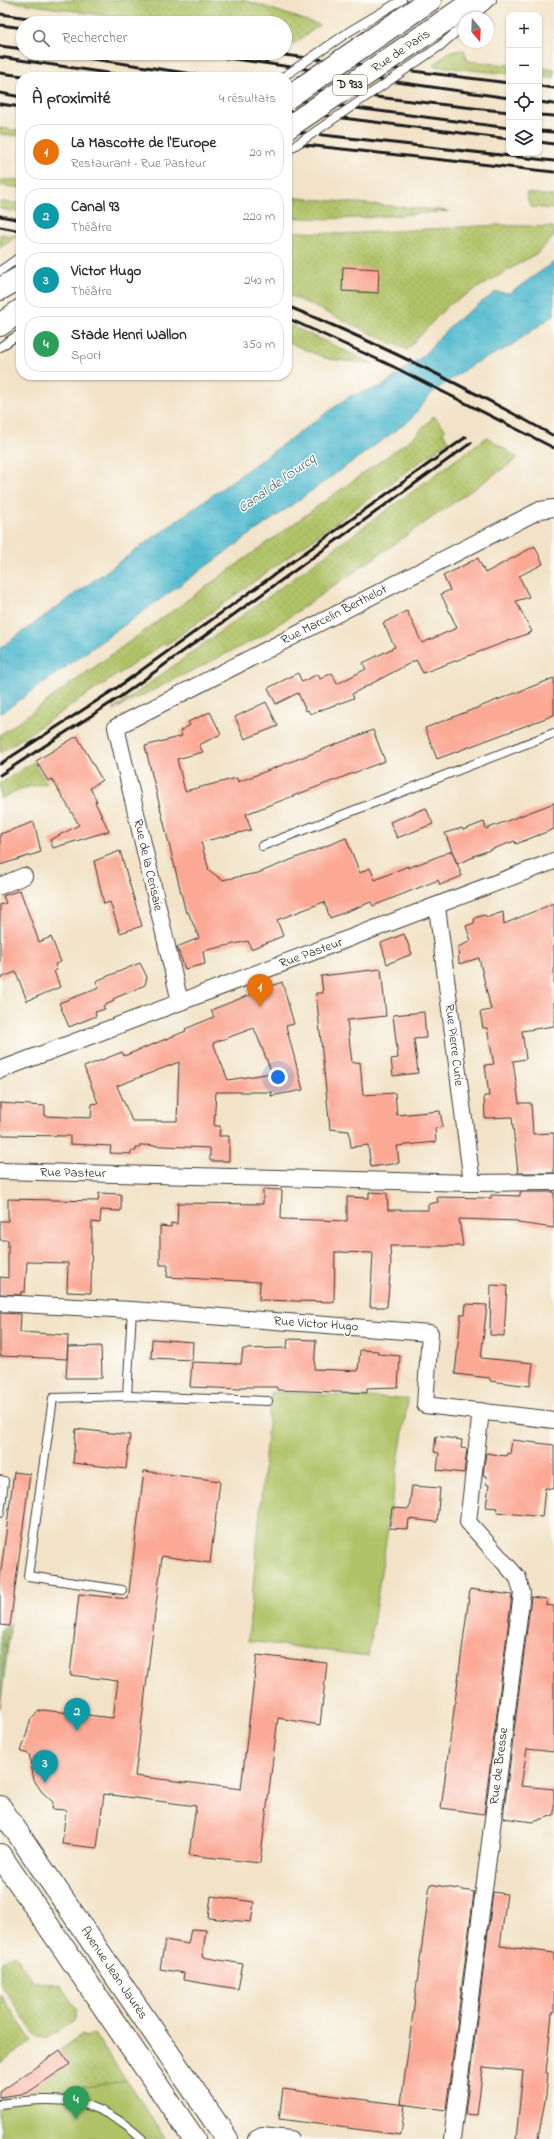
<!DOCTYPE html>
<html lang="fr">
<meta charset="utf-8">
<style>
:root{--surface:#fff;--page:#f7f7f7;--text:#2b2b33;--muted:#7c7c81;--line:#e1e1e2;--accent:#d1495b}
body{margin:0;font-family:"Indie Flower",sans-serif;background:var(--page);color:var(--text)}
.controls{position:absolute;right:12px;top:12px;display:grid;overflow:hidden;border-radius:8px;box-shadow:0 1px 3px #0004}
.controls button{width:36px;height:36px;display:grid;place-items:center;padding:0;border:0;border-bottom:1px solid var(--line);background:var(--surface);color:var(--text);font:20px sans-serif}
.compass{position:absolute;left:458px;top:12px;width:36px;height:36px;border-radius:50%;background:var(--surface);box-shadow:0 1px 3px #0004;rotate:161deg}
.you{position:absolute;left:278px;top:1077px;width:14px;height:14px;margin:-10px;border:3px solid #fff;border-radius:50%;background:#1a73e8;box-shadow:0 0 0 6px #1a73e833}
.badge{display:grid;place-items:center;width:26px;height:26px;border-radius:50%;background:var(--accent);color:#fff;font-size:13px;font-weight:700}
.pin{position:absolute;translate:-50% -33px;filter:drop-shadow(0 1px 2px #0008)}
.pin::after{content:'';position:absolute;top:21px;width:14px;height:12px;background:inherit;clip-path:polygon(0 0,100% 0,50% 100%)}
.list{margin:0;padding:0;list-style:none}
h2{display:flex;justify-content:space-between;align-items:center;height:52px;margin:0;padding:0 16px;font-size:17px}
h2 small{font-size:13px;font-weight:400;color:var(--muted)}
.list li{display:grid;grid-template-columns:26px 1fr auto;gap:12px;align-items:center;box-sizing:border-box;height:56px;margin:0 8px 8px;padding:0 8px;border:1px solid var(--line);border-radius:16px}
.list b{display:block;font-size:15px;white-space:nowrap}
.list p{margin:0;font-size:13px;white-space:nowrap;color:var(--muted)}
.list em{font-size:13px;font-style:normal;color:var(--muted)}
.icon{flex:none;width:22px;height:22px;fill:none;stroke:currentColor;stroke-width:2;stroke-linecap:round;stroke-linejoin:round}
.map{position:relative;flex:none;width:554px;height:2139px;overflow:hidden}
.search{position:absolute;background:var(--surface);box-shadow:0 1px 3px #0004;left:16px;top:16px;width:276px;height:44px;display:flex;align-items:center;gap:10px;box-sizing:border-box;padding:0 14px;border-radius:22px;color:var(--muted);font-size:15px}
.panel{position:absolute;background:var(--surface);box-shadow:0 1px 3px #0004;left:16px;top:72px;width:276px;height:308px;border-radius:16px}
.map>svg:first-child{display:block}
.grass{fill:url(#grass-dots);stroke:#667042}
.forest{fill:url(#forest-firs);stroke:#54623c}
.garden{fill:#b0c367;stroke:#667042}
.water{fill:url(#water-ripples);stroke:#366b76}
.building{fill:#fba995;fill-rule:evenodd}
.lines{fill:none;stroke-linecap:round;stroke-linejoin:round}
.lane-casing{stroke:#3c3a36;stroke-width:10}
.street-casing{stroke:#3c3a36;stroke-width:18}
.secondary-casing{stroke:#3c3a36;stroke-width:24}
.primary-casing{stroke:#3c3a36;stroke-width:24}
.lane{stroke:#fff;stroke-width:8}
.street{stroke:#fff;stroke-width:16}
.secondary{stroke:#fff;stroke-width:22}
.primary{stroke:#fff;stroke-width:22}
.rail{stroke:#1c1c1c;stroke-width:3}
.lane-bridge-casing{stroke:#3c3a36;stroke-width:10;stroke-linecap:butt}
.primary-bridge-casing{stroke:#3c3a36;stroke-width:24;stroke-linecap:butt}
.lane-bridge{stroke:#fff;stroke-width:8}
.primary-bridge{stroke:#fff;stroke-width:22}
.labels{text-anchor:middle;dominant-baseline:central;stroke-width:3;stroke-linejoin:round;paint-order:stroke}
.shield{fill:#fdfcf7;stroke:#605f5e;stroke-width:1}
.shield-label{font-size:12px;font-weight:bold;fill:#1c1c1c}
.street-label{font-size:13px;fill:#1c1c1c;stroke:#fdfcf7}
.water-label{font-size:14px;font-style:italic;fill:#315b64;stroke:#fdfcf7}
</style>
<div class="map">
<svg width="554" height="2139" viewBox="0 0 554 2139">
<defs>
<pattern id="grass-dots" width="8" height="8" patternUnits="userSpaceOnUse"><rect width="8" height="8" fill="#b0c367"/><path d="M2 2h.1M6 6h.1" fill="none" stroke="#97a759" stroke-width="1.8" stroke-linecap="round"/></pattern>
<pattern id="forest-firs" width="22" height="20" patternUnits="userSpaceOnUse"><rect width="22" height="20" fill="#8ca95c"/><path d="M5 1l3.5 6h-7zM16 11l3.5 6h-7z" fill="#72894b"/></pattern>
<pattern id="water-ripples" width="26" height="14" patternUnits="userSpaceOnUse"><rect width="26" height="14" fill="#51bacf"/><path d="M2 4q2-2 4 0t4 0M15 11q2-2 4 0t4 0" fill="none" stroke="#469fb1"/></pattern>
</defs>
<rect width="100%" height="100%" fill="#fdfcf7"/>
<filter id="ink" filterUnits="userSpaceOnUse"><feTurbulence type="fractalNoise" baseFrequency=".025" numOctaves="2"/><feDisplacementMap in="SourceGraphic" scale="8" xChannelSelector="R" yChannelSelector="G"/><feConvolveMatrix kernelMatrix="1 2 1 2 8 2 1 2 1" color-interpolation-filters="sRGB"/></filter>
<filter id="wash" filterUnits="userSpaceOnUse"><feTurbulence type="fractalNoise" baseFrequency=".012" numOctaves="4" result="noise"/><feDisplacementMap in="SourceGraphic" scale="16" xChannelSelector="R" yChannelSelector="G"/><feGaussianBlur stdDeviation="0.9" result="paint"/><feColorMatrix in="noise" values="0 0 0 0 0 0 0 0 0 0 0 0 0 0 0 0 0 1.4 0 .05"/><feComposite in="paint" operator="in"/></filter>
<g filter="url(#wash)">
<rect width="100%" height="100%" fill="#f2e3c8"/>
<g class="grass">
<path d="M0,0H244L320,25L292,45L285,44V23H155Z"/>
<path d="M464,50L468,61L509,65V74L433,66L450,51Z"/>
<path d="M539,68L554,69V78L539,77Z"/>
<path d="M0,128L21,131V136L0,134Z"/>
<path d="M0,180H21V188L0,185Z"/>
<path d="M526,193L554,196V209L530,207Z"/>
<path d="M287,197L449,211C395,215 341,222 287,217Z"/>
<path d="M0,202L21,203V212L0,209Z"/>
<path d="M497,225L554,227V237L539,252L447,306L407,350L287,294V231L342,234Z"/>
<path d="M0,234L17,236L0,248Z"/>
<path d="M287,324L374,364L328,359L287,342Z"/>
<path d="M434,416L446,430L443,432L449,441L166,645L165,643L0,753V735L414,437Z"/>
<path d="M487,437L518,458L260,637L113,710Z"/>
<path d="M33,762L47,783L20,789L0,799V784Z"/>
<path d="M14,1954L32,1980L60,1985L77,2010L74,2021L47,2038L35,2035L0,1983V1963Z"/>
<path d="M0,1994L32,2041L0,2063Z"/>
<path d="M83,2034L85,2037L94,2034L127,2081L28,2095L27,2093L70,2064L60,2050Z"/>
</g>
<path class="forest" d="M11,1623L0,1708V1630Z"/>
<g class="garden">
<path d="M271,1392L408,1399L368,1656L248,1641Z"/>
<path d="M127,2081L166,2139H0V2099Z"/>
</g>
<path class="water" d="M554,262V315L509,347L471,365L432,393L409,421L0,714V648L350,396L381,387L423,356L453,323L496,292L510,293Z"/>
<g id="blocks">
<g class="building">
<path d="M343,267L379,269L378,293L342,291Z"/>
<path d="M535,546L543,564L519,576L529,597L516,601L532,632L423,673L416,660L352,694L354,698L310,714L308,710L306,711L298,693L276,704L268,688L298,673L302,682L318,674L320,679L332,673L337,684L366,669L363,663L395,647L383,623L407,611L422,643L457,628L441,594L450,590L443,576L478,558L485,573Z"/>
<path d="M554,678V715L437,759L425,728Z"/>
<path d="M266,702L278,726L245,739L235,717Z"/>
<path d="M210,712L221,734L199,745L203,752L177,759L185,791L237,778L238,782L373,730L385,761L246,814L251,830L201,842L209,870L222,880L258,873L346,838L360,873L370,868L375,880L408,866V868L452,851L462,876L440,885L438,880L373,906L371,902L330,918L324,902L277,920L283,936L251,949L248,941L203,951L205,964L185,969L177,947L199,938L188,912L186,913L145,746L182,736L180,731L190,725L188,722Z"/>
<path d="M77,736L102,780L90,788L97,801L95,802L109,831L53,848L50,840L79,825L52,779L48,781L36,761Z"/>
<path d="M554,803V829L516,844L515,841L473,856L474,857L457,864L445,833L462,828L463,830L484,822L486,829Z"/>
<path d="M426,808L433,824L397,838L390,822Z"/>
<path d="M34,822L41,852L0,865V834Z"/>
<path d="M120,851L142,926L120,933L110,902L104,904L94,861Z"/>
<path d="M20,890L39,942L51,937L61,962L55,964L57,970L54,971L60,987L27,1001L16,972L0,978V905L6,903L3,896Z"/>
<path d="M554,903V1026L522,1031L526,1059L513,1061L519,1103H531L533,1134L554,1133V1173H518L512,1117L485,1118L484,1096H489L485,1065L494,1064L487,1028H483L480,1012L491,1010L479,958L459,964L458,947L471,941L466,926L474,923L475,918L484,915L488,917L503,912L504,924Z"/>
<path d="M404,934L412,954L387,964L381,943Z"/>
<path d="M140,963L147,977L145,985L113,999L114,1001L103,1006L105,1009L95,1012L96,1016L69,1027L59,1003L99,988L96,981Z"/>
<path d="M381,969L386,1016L347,1020L352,1063L360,1062L363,1095L395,1093L397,1115L440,1111L443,1127L435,1128L436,1142L397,1146L399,1163L371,1167L368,1145L351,1147L349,1131L330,1129L316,993H323L321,976Z"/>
<path d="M282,982L294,1024L286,1026L303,1090L271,1096L272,1092H216L214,1126H220L219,1136H229V1161H210V1148L140,1145V1148H136V1151H131V1154L110,1153L111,1146L70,1144V1136L0,1135V1103L45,1106V1116L91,1118L92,1104L98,1103L84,1067L122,1052L124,1056L186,1031L185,1029L214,1017L211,1010ZM254,1028L272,1073L228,1080L213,1043ZM179,1062L177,1121H132L117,1086Z"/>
<path d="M424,1012L426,1038L414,1039L418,1073L393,1076L391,1059L398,1058L393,1015Z"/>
<path d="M263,1189L282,1190L281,1219L347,1221V1197L369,1198V1192L387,1193L388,1210H428V1204L438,1202L437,1197L491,1198V1195L520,1196V1192H554V1228L518,1223V1221L459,1219L463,1246H390L391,1265L387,1307H370L373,1253L335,1252L334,1302L259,1300L260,1282L167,1277L168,1265H160V1226L171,1227V1223L177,1224L178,1203L263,1204Z"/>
<path d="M99,1193L121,1194V1211L101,1210L100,1223L92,1222L91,1293L67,1292L68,1263L27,1262L25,1292H21V1295L0,1294V1277L8,1278V1240H0V1221H8V1199L98,1201Z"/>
<path d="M491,1285L507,1286L504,1336L490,1335Z"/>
<path d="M466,1304L487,1305L481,1358L533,1363L530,1386L490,1381V1378L455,1374L461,1314H465Z"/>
<path d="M0,1313L21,1314L20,1332L68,1335L67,1359L0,1356Z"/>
<path d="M152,1339L193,1342L192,1360L151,1358Z"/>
<path d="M288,1339L316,1340L314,1369L358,1371L360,1350L378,1351V1354L400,1356L398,1387L367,1388V1393L277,1390V1387H240V1389L190,1387L192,1362L241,1364L243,1349L287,1348Z"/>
<path d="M101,1346L102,1378H66L68,1347Z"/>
<path d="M76,1429L130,1435L126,1469L73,1463Z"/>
<path d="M436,1436L462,1440L461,1448L467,1449L464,1473L437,1470L439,1453L434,1452Z"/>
<path d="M512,1440L554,1445V1489L545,1488L542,1517L497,1512L498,1508L486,1507L489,1485L486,1484L487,1476L483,1475L486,1453L506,1456L507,1453L510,1454Z"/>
<path d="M144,1471L220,1481L210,1563L162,1556L135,1776L241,1789L257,1655L327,1663L320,1725L278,1718L260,1863L189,1855L196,1806L104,1794L97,1848L62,1844L66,1810L52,1809L53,1802L42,1792L34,1780L29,1754L21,1752L31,1719L37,1712L43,1710L113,1718L118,1681L70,1675L79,1594L128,1599Z"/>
<path d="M14,1472L30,1474L10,1626L0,1625V1578Z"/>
<path d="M412,1486L440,1488L437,1522L409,1519L408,1529L389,1528L392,1508L409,1509Z"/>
<path d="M470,1589L512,1595L484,1814L441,1808Z"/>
<path d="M531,1597L547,1599L546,1605L554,1606V1752L527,1749L521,1786L554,1789V1815L533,1822L503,1818Z"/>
<path d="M430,1884L474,1892L446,2110L401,2104Z"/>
<path d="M493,1892L507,1894L500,1946L554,1953V2013H552L546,2073H548L546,2095L538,2139H516L523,2071L483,2067L477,2115L465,2114Z"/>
<path d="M211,1896L254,1902L251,1922L208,1918Z"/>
<path d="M191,1929L206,1930L202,1957L243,1964L238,1989L183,1980L184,1973L160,1969L165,1940L188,1944Z"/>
<path d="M60,2050L70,2064L27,2093L0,2097V2092Z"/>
<path d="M283,2089L405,2105L401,2135L279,2119Z"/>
</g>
</g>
</g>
<g filter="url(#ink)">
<use href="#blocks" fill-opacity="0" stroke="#3c3a36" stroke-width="1"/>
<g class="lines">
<defs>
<g id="lane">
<path d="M471,18L492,0"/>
<path d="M350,31L402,0"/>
<path d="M440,46L464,25"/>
<path d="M0,271L21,256"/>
<path d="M0,347L21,333"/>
<path d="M262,846L554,733"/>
<path d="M127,1396L132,1310"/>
<path d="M0,1480L4,1481L0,1513"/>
<path d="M122,1590L28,1576L53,1398L127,1396L268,1401"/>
<path d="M0,2104C59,2096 96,2096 142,2139"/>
</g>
<g id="street">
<path d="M0,886L24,876"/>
<path d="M437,907L472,1183"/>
<path d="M180,1002L116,727L540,510L554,508"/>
<path d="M0,1070L554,861"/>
<path d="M0,1171L472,1183L554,1182"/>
<path d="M0,1303L132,1310L430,1333L425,1405L554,1420"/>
<path d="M256,2139L262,2136L290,2139"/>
<path d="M452,2139L522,1593L518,1578L468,1522L481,1411"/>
</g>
<g id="secondary">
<path d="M0,1807L227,2139"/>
<path d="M0,1855L194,2139"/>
</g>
<g id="primary">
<path d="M379,35L430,0"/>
<path d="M414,42L475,0"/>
<path d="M0,289L21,277"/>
<path d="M0,325L21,310"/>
</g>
</defs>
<use href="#lane" class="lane-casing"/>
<use href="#street" class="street-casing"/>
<use href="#secondary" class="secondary-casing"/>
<use href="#primary" class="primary-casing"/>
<use href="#lane" class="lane"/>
<use href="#street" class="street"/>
<use href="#secondary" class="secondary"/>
<use href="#primary" class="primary"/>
<g class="rail">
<path d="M0,14L64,23"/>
<path d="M0,25L23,28"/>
<path d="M0,46L23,49"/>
<path d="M53,53L213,77"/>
<path d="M192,53L509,98"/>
<path d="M268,53L509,83"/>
<path d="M0,57L134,77"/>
<path d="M0,73L31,77"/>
<path d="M539,86L554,88"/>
<path d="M287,87L509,112"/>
<path d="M0,93L21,97"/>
<path d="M287,99L509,128"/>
<path d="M539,102L554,104"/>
<path d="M0,104L21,107"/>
<path d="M287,111L509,139"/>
<path d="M539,115L554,116"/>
<path d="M287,131L554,161"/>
<path d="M539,131L554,132"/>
<path d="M539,142L554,144"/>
<path d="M287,143L554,172"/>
<path d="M0,216L21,220"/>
<path d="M0,227L21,231"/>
<path d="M287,306C378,343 468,388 554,436"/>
<path d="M287,318L390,365L554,448"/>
<path d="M0,764L118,687L466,437"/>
<path d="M0,775L120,697L471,443"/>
</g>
<defs>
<g id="lane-bridge">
<path d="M283,77L350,31"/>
<path d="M287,151L440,46"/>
</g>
<g id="primary-bridge">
<path d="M287,98L379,35"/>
<path d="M287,128L414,42"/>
</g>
</defs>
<use href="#lane-bridge" class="lane-bridge-casing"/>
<use href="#primary-bridge" class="primary-bridge-casing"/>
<use href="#lane-bridge" class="lane-bridge"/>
<use href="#primary-bridge" class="primary-bridge"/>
</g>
</g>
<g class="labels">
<rect class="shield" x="333" y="75" width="34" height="20" rx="3"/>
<g class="shield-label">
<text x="350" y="85">D 933</text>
</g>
<g class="street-label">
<text transform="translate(401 51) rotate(-34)">Rue de Paris</text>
<text transform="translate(334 615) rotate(-27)">Rue Marcelin Berthelot</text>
<text transform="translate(148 865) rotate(77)">Rue de la Cerisaie</text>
<text transform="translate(311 953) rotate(-20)">Rue Pasteur</text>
<text transform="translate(454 1045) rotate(83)">Rue Pierre Curie</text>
<text transform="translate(73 1173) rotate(1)">Rue Pasteur</text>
<text transform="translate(316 1324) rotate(4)">Rue Victor Hugo</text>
<text transform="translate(499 1766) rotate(-83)">Rue de Bresse</text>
<text transform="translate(114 1973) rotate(56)">Avenue Jean Jaurès</text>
</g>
<g class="water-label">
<text transform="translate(277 484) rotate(-35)">Canal de l'Ourcq</text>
</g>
</g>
</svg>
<div class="controls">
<button>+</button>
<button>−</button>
<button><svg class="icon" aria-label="locate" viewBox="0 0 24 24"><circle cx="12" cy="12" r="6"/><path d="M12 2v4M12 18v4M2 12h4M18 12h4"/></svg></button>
<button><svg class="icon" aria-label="layers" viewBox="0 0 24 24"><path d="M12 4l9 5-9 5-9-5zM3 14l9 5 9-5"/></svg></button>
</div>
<svg class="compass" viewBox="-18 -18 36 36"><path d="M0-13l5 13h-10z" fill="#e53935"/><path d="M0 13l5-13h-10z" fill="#7c7c81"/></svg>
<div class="you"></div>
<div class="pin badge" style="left:260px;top:1007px;background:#e8710a">1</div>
<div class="pin badge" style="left:77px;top:1731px;background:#0f9aa8">2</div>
<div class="pin badge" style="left:45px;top:1783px;background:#0f9aa8">3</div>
<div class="pin badge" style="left:76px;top:2119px;background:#2e9e5b">4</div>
<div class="search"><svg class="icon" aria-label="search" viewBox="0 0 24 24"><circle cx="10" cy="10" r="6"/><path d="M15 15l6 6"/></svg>Rechercher</div>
<section class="panel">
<h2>À proximité<small>4 résultats</small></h2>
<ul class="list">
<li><span class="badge" style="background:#e8710a">1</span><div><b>La Mascotte de l'Europe</b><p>Restaurant · Rue Pasteur</p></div><em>20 m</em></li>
<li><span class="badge" style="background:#0f9aa8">2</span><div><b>Canal 93</b><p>Théâtre</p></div><em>220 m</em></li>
<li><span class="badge" style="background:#0f9aa8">3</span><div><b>Victor Hugo</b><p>Théâtre</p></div><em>240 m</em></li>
<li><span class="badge" style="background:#2e9e5b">4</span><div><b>Stade Henri Wallon</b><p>Sport</p></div><em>350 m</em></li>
</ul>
</section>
</div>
